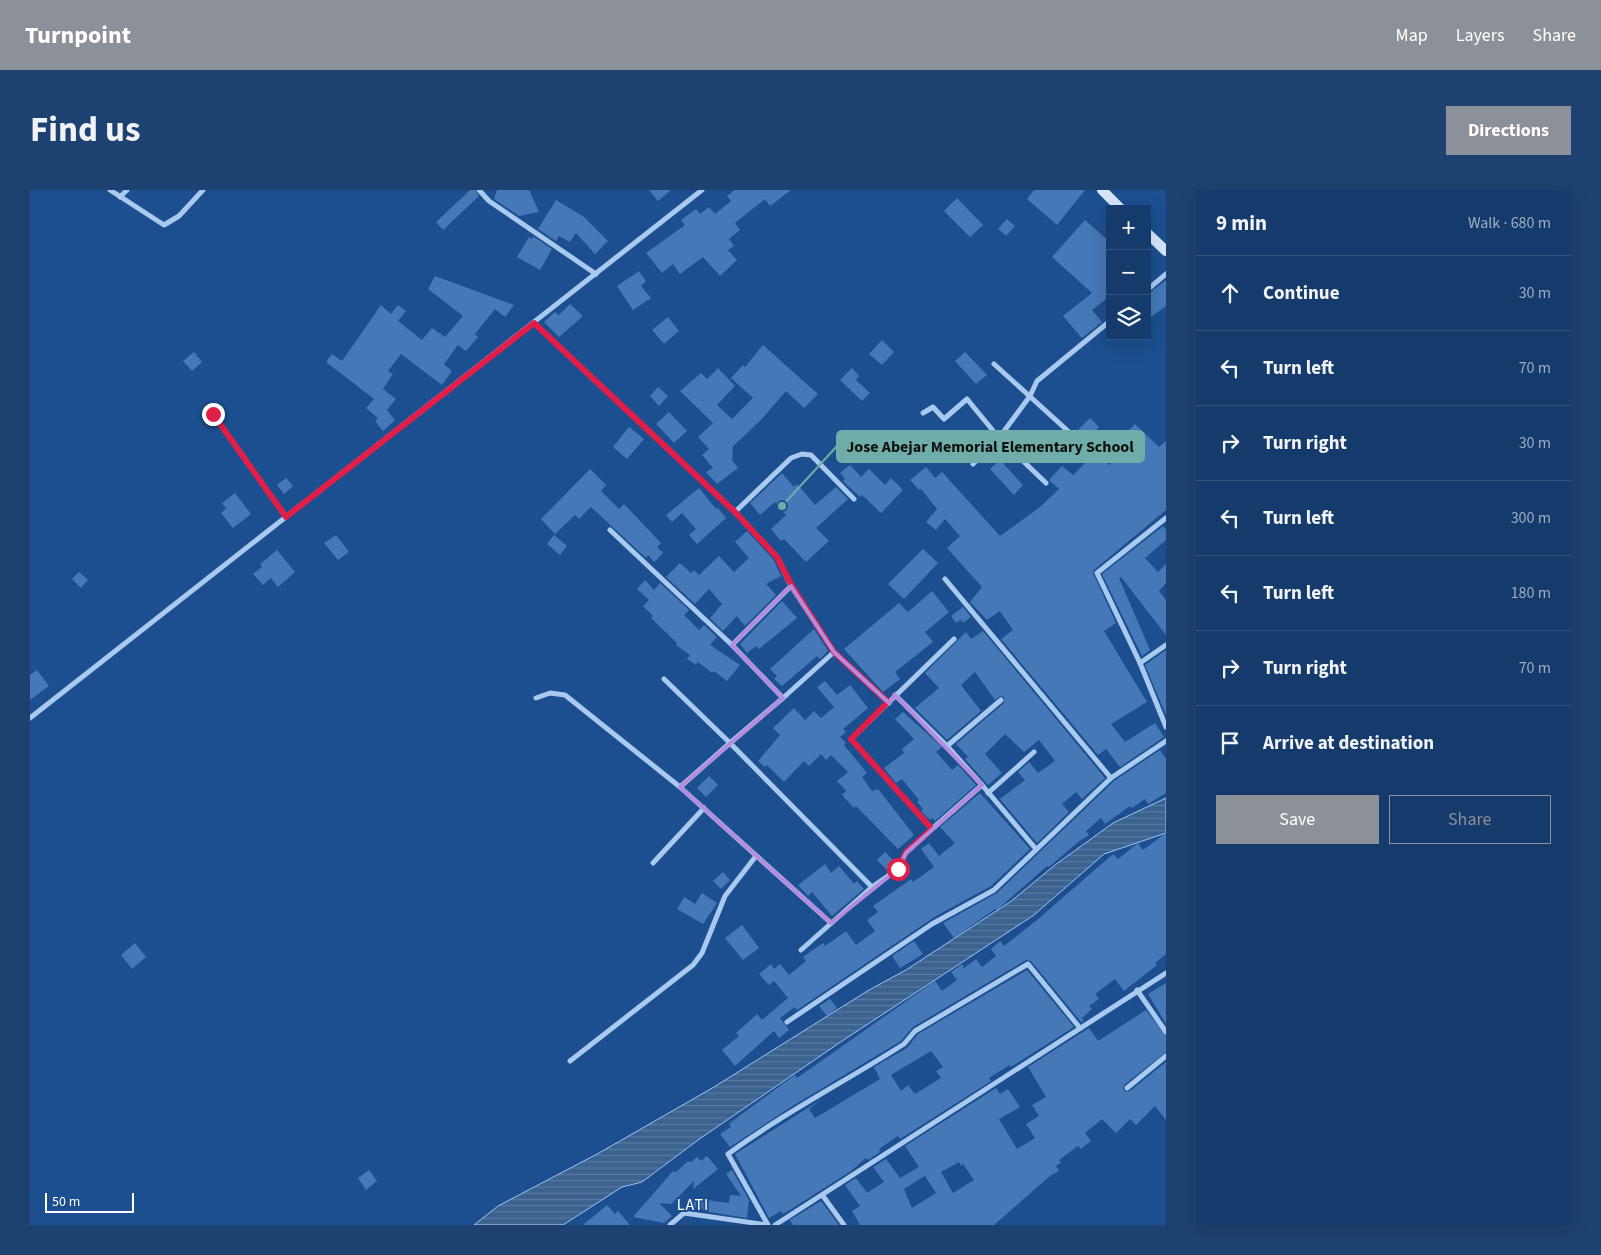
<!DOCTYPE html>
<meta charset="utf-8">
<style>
:root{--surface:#143b6b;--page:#1d4271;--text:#f1f3f6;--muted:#9dadc1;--line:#33557e;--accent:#8c9099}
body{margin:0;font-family:"Source Sans 3",sans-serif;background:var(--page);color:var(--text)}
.controls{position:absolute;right:15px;top:15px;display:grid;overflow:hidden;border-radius:0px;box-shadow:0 5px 20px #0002}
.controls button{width:45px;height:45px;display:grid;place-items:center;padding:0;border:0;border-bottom:1px solid var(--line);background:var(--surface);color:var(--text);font:25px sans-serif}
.scale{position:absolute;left:15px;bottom:12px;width:89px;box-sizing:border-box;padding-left:5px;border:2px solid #fff;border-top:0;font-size:14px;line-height:18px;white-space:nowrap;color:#fff;-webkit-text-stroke:4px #1b4f8f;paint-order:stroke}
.stop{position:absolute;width:15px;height:15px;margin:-11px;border:4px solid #e11d48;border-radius:50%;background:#fff}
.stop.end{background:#e11d48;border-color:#fff;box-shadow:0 1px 5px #0008}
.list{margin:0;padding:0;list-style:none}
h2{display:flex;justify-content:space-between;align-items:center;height:65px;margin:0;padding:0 20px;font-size:21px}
h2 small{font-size:16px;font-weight:400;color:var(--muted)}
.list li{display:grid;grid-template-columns:32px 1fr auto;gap:15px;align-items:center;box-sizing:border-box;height:75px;padding:0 20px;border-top:1px solid var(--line)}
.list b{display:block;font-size:19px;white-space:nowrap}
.list em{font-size:16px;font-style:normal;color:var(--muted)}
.actions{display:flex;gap:10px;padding:15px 20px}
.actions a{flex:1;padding:11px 0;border:1px solid var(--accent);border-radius:0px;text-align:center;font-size:18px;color:var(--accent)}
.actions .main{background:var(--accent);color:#fff}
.icon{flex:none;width:28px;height:28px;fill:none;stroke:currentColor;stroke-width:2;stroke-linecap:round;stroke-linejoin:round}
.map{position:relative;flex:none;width:1136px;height:1035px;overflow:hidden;border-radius:0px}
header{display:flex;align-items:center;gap:30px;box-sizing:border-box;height:70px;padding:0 25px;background:var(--accent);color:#fff}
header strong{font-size:24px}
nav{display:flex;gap:28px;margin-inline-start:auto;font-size:18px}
.intro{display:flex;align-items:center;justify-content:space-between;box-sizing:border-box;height:120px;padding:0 30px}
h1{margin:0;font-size:35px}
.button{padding:12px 22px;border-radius:0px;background:var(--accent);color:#fff;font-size:18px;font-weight:700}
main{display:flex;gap:30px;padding:0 30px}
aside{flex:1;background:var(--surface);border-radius:0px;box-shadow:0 5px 20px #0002}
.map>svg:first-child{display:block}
.water{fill:url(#water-rules);stroke:#9cc4f0}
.building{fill:#4478b7;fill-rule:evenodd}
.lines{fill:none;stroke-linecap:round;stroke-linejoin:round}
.minor{stroke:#a9c9ee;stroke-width:5}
.secondary{stroke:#d6e6fa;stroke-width:10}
.route{stroke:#e11d48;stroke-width:6}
.marked{fill:none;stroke:#b68bdc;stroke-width:4;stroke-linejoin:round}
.labels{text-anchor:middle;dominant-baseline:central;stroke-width:4;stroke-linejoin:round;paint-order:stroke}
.neighbourhood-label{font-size:16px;letter-spacing:1px;fill:#fff;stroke:#1b4f8f}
.leader{fill:none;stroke:#6fada8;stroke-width:2}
.callout-dot{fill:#6fada8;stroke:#1b4f8f;stroke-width:2}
.callout{fill:#6fada8;stroke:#6fada8;stroke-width:2}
.callout-label{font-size:16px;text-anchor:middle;font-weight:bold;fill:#111}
</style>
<header>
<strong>Turnpoint</strong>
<nav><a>Map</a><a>Layers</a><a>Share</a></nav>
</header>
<div class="intro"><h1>Find us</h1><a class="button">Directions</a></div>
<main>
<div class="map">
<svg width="1136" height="1035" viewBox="0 0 1136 1035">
<defs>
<pattern id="water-rules" width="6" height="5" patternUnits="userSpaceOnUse" patternTransform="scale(1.25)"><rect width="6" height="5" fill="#3c6290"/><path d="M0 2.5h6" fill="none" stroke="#597aa1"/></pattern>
</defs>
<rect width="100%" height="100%" fill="#1b4f8f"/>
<path class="water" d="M1136,608V643L1074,664L1004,725L812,851L668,950L612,992L592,997L533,1035H444L468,1016L569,963L684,897L839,800L876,780L980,712L1025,675L1083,633Z"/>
<g class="building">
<path d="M440,0H445L449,6L413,40L406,32Z"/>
<path d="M467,0H499L509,22L489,26L464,9Z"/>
<path d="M619,0H641L628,11Z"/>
<path d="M705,0H761L740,16L735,9L705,33L710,40L699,49L704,56L698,60L707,70L690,86L673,67L650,84L643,74L632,83L616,63L655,35L651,30L666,19L670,24L679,17L685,24L701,11L697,6Z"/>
<path d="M1004,0H1055L1027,35L997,9Z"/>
<path d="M927,8L953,35L940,47L914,21Z"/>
<path d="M526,10L554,27L578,51L565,64L546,43L540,52L529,46L526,51L508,39Z"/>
<path d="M977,29L985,36L976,46L968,39Z"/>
<path d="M1055,30L1080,52V106L1062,120L1072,132L1052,148L1033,126L1062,103L1022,67Z"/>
<path d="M503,46L522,59L510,80L487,67L499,47L502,49Z"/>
<path d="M609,81L616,91L611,96L621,108L603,120L587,96Z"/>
<path d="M405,86L484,115L475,127L465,119L445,144L448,147L436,161L428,155L414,174L422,181L412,195L371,164L358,181L363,184L353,199L366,209L357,220L365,230L353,241L345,231L348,228L336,218L344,209L296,172L302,164L312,171L351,115L361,124L368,115L376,121L368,131L392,150L402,138L415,147L433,126L398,99Z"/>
<path d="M1136,90V116L1117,130V105Z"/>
<path d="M540,114L553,126L529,147L514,132L525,122L529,125Z"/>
<path d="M638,127L649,141L634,154L622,140Z"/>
<path d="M852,150L864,162L852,175L839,164Z"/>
<path d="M733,155L788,204L774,218L756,201L731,230L703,256L702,270L708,278L687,294L676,282L683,278L672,265L679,259L668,247L683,233L650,201L671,183L677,189L688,178L705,196L687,215L702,229L723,208L701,188L713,175L715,177Z"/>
<path d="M164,162L172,172L162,181L153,171Z"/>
<path d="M935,162L957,185L946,194L925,171Z"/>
<path d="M822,178L829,186L826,190L840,203L832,211L810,190Z"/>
<path d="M628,197L638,206L629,216L620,206Z"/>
<path d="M639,222L657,241L644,253L626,234Z"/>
<path d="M1060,228L1069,237L1056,250L1047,241Z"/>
<path d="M1105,234L1129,257L1136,251V320L1064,380L1063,383L1086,433L1074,441L1117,512L1081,534L1095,552L1125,533L1134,547L1090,577L1076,559L1068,565L971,449L983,440L970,421L957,430L940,412L952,397L917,358L930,346L915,329L906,340L896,332L907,319L891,299L889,300L880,290L896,277L905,288L912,282L970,346L1010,317L1029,299L1019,290L1032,276L1043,285L1066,263L1079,275L1106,252L1096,243Z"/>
<path d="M599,237L614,249L597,269L583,257Z"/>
<path d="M970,270L993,295L984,305L960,279Z"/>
<path d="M820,275L831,287L839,279L855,295L861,288L873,300L851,323L832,305L830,307L813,291L815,289L810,283Z"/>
<path d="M560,279L576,295L571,301L589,319L594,314L631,353L627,357L633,363L624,372L618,365L616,368L561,317L549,329L545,325L525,344L511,329Z"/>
<path d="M752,283L764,297L767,294L785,315L806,297L818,309L786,338L799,351L776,372L754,349L751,351L741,339L756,325L745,312L730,325L720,313Z"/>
<path d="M256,288L263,296L254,304L247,295Z"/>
<path d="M669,298L686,319L688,318L696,328L667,354L659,345L666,339L652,323L642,332L636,325Z"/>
<path d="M205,303L221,324L203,338L191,323L196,318L192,313Z"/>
<path d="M1133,336L1136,340V350L1115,368L1128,382L1136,374V393L1129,401L1136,410V445L1091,387L1089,388L1120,460L1112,466L1072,384Z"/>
<path d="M717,341L743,369L751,386L736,394L746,405L715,436L707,426L693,441L680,428L692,414L679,399L665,414L636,387L650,373L661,383L664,380L669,385L689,366L704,382L719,368L705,352Z"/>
<path d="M306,345L319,362L308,370L294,353Z"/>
<path d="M524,345L537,356L530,365L517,354Z"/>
<path d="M893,359L908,373L874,409L858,394Z"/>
<path d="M247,360L265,382L248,397L241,388L233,395L223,384L232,377L230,374Z"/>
<path d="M49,382L58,390L51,398L42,389Z"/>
<path d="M615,390L624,400L630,393L659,420L654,425L669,440L674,435L687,447L680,455L710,475L697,491L684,481L682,483L668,472L666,475L657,469L660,465L646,455L647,453L621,428L623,426L613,416L619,410L607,399Z"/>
<path d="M902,401L919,422L895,442L903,452L865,482L870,489L853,502L814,459L869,413L878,422Z"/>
<path d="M752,411L767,428L729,459L726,456L717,463L710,454Z"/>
<path d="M933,417L941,427L933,433L931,430L926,433L921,426Z"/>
<path d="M784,439L798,461L790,469L787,466L752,496L744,489L747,486L740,479Z"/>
<path d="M953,441L1075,588L1052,609L1046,602L1032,614L1039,622L1007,653L970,609L995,590L988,582L999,572L1008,583L1025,571L1009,550L994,562L975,544L955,564L972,583L958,595L935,569L938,567L926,554L974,513V507L970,506L965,510L945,482L931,495L951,521L917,550L885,518L909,498L895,483L936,442L941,449Z"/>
<path d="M1136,460V525L1115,475Z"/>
<path d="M7,480L19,496L0,510V485Z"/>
<path d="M795,491L807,505L820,495L838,518L813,539L816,542L810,547L816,553L814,555L837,583L832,587L842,601L848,599L884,645L868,659L826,616L824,618L812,605L816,601L807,591L818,582L801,565L796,570L791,564L779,576L774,571L754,592L737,575L735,577L728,571L750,545L743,538L764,518L775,530L784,521L791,528L804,517L787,497Z"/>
<path d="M873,522L912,557L906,562L922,580L928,575L946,595L905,631L902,628L900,630L891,621L893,619L887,612L889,610L872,589L866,593L854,578L874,563L872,559L884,549L865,529Z"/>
<path d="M1130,560L1136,569V603L1118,614L1115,609L1102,618L1100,616L1075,634L1071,628L1056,641L1059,645L1048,652L1019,677L1017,676L967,720L965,719L924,748L913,733L967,703L1084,591Z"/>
<path d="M679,586L688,595L676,607L667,598Z"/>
<path d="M950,603L1000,659L961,696L906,726L767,820L765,817L750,828L759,840L749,848L744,841L705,876L692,860L709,846L706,843L727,824L732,830L758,808L744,791L739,795L729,784L741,774L744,779L750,774L759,785L776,771L773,767L793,753L795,756L816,741L826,755L845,741L837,730L848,722L843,716L881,689L883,692L904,677L891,659L899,653L909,666L925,653L910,637Z"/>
<path d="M1136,643V764L1125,773L1127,775L1094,801L1085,789L1065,804L1069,809L1059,816L1062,819L1052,828L1054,831L1051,832L1001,771L996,770L883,837L871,851L761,917L700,957L690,944L701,937L699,934L709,926L765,885L767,888L905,791L912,801L927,790L921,782L932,774L934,778L946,769L952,777L966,766L961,759L970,751L974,756L1007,730L1083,664L1088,669L1108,653L1113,660Z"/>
<path d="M855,662L866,673L858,681L847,670Z"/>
<path d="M795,674L801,683L809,676L824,694L827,691L834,699L802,726L782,702L778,706L768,695Z"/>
<path d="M693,682L700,690L691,699L683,691Z"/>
<path d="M672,703L687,713L673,734L647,719L654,707L665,714Z"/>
<path d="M712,735L729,758L713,770L695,748Z"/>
<path d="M884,751L893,764L870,778L862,766Z"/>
<path d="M105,753L116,767L102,779L91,765Z"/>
<path d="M997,780L1044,837L981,877L980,875L959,888L961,891L870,949L868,946L849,959L850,962L838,970L836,968L821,981L755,1023L752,1024L751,1021L739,1028L705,964L792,909L779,919L785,928L850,889L844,877L877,858L888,844ZM901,861L913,877L906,881L911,888L885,904L878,895L871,901L861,885Z"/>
<path d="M1136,793V834L1118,804Z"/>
<path d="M800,809L807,818L797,826L789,816Z"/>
<path d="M1116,820L1136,846V862L1094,895L1093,899L1096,902L1100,901L1136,872V930L1125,916L1106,935L1100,929L1086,943L1072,929L1055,943L1061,951L1051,959L1048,956L1029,970L1031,973L1026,976L1029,981L1020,986L964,1035H830L822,1021L830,1016L815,995L826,988L837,1003L854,992L843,977L856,969L870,988L889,977L875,956L966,898L970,904L978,899L990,917L969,929L987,959L1005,948L996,934L1009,926L1002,915L1016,907L998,877L1059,838L1068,851ZM929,972L931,976L933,974L944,990L923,1003L911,982ZM895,986L906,1003L882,1018L874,999Z"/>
<path d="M677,966L688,979L663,999L664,991L641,1014L629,1013L642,1026L634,1033L603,1027L643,981L646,982L658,971L661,972L667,967L671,971Z"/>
<path d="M339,980L347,991L336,1000L328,988Z"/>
<path d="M702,980L719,1010L717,1028L673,1021V1019L660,1017L662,1008L699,1013L700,1005L711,1006L696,984Z"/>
<path d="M791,1011L809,1035H763L760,1030Z"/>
<path d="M577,1015L585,1024L588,1021L600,1035H553Z"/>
</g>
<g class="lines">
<g class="minor">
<path d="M80,0L134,35L149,26L173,0"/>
<path d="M449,0L459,11L566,84"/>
<path d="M90,7L97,0"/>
<path d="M1117,100L1136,84"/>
<path d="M504,133L705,322L747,367L761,396L804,462L859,513"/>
<path d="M964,174L1060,261"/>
<path d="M893,223L903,217L914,229L937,209L969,248L1016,293"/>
<path d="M183,224L256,327"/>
<path d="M943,274L969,248L1000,206L1007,191L1080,131"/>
<path d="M705,322L761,268L772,264L781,265L824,309"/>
<path d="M1136,328L1067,383L1110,473L1136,537"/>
<path d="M580,340L702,455L753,508L804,462"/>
<path d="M915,389L1081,588"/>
<path d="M702,455L761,396"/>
<path d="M1110,473L1136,455"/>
<path d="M634,489L700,553L650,597"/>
<path d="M865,505L917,556L952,595L902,639L821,549L924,449"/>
<path d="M506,508L520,503L535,505L650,597L801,733"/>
<path d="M753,508L700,553L842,697L771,760"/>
<path d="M0,528L672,0"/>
<path d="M917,556L971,510"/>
<path d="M952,595L1006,659"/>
<path d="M958,603L1004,562"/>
<path d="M623,673L674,618"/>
<path d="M842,697L868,679L876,663L902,639"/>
<path d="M1107,800L1136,842"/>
<path d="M757,832L902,734L964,700L1081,588L1136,551"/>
<path d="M540,871L663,775L672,763L695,706L726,666"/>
<path d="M1097,898L1136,866"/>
<path d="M793,1006L814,1035"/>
<path d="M640,1035L654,1023L738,1035"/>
<path d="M738,1035L698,964C754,923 816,891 874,854L885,841L998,774L1050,838"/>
<path d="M745,1035L1136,783"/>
</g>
<g class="secondary">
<path d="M1072,0L1091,19"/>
<path d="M1117,43L1136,61"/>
</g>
</g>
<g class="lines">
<path class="route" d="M183,224L256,327L504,133L705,322L747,367L762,396L804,462L858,512L821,549L902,639L876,662L868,679"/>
</g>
<path class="marked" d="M761,396L804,462L859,513L865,505L952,595L876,663L868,679L801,733L650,597L753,508L702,455Z"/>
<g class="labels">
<g class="neighbourhood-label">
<text x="663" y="1015">LATI</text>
</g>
</g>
<path class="leader" d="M752 316L807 256"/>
<circle class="callout-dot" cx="752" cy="316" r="5"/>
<rect class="callout" x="807" y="241" width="307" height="31" rx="5"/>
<g class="callout-label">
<text x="960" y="262">Jose Abejar Memorial Elementary School</text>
</g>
</svg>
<div class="controls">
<button>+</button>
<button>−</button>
<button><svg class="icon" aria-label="layers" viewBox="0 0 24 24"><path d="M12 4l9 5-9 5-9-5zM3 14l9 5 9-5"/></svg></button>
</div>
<div class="scale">50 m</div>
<div class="stop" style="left:868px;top:679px"></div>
<div class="stop end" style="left:183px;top:224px"></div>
</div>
<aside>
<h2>9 min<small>Walk · 680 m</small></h2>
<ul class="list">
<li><svg class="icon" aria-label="ahead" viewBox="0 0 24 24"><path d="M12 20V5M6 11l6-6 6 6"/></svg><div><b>Continue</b></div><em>30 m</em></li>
<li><svg class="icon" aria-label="left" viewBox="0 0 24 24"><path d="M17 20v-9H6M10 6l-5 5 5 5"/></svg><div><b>Turn left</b></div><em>70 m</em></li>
<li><svg class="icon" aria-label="right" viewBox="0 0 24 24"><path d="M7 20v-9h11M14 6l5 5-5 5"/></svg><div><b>Turn right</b></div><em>30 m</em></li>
<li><svg class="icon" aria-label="left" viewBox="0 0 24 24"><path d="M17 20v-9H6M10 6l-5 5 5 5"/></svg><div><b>Turn left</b></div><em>300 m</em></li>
<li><svg class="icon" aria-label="left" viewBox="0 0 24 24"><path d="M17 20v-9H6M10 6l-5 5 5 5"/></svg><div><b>Turn left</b></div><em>180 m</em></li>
<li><svg class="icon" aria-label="right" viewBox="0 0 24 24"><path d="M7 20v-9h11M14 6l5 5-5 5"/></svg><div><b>Turn right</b></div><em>70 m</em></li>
<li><svg class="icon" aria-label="arrive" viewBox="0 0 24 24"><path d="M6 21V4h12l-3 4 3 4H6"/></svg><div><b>Arrive at destination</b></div></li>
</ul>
<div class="actions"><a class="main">Save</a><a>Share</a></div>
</aside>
</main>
